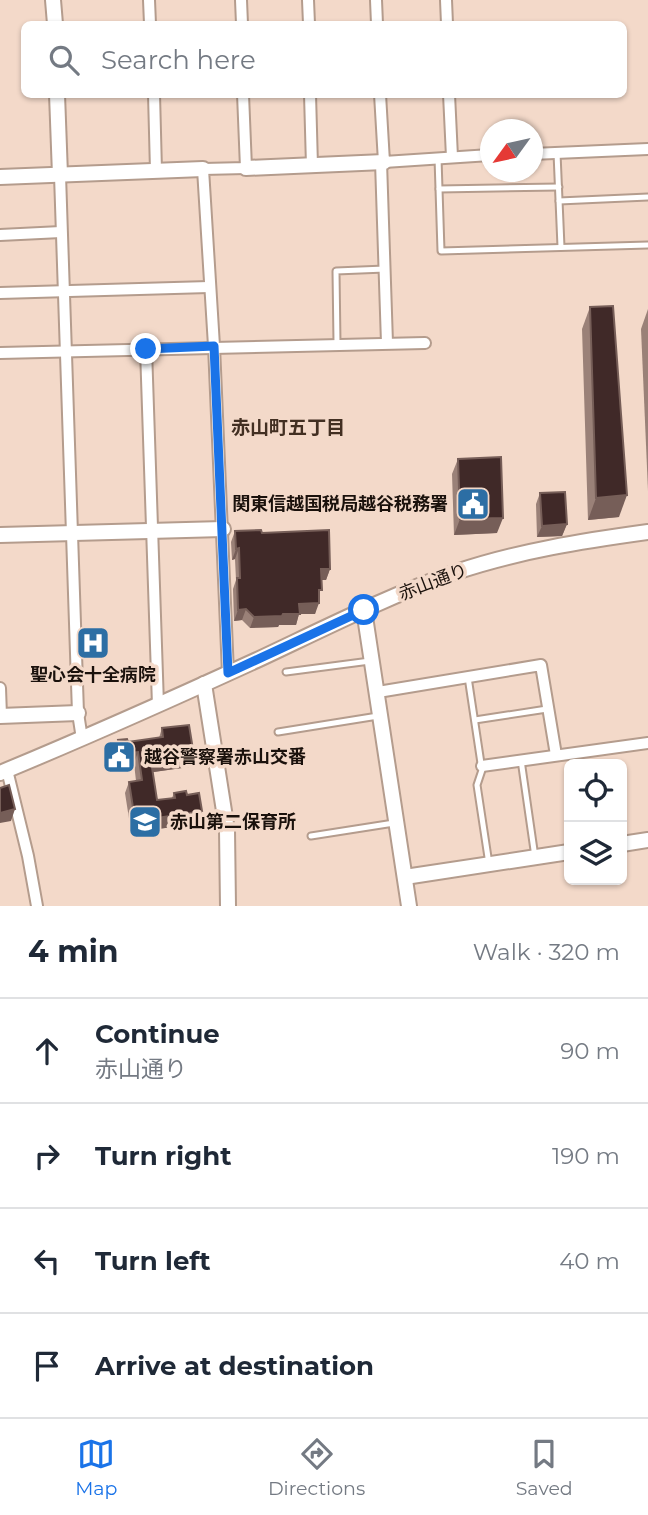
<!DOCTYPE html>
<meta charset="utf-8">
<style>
:root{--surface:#fff;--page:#f6f6f7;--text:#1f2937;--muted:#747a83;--line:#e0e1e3;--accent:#1a73e8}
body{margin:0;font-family:Montserrat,"Noto Sans JP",sans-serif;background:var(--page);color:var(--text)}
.controls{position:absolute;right:21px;bottom:21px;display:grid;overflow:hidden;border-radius:10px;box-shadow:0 2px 5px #0004}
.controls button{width:63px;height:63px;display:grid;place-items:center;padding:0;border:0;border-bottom:2px solid var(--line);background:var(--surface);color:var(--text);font:35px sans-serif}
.compass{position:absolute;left:480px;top:119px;width:63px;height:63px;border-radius:50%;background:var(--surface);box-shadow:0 2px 5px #0004;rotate:237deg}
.stop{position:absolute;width:21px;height:21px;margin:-16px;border:5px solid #1a73e8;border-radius:50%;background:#fff}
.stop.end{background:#1a73e8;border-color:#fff;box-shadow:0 2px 7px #0008}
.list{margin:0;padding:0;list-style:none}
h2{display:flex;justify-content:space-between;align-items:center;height:91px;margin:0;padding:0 28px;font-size:30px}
h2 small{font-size:23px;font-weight:400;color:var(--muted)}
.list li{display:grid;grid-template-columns:46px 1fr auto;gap:21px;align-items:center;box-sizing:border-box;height:105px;padding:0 28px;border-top:2px solid var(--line)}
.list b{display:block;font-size:26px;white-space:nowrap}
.list p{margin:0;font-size:23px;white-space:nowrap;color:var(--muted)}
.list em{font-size:23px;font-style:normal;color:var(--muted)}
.icon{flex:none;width:38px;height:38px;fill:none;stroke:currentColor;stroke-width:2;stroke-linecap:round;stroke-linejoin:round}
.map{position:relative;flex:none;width:648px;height:906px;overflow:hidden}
.search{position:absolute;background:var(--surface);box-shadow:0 2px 5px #0004;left:21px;right:21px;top:21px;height:77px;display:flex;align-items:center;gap:18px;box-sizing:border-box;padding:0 24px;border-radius:10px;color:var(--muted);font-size:26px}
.sheet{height:511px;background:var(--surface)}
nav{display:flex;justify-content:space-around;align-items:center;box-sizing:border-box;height:98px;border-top:2px solid var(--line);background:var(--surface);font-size:19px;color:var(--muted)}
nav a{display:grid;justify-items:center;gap:4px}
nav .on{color:var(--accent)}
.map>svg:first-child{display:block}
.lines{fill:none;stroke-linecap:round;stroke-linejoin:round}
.lane-casing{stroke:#b49c8d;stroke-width:9}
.street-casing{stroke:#b49c8d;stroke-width:14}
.secondary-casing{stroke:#b49c8d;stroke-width:18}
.lane{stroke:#fff;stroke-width:5}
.street{stroke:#fff;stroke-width:10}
.secondary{stroke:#fff;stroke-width:14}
.wall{fill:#9a8178}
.shaded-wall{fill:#765e58}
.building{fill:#402928;stroke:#765e58;stroke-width:2}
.route{stroke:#1a73e8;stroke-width:9}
.labels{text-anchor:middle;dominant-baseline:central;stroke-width:7;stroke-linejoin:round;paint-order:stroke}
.poi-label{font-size:18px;font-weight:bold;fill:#1a110c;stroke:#f3d9c9;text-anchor:start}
.street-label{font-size:18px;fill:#1a110c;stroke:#f3d9c9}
.neighbourhood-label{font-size:19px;font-weight:bold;fill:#422f22;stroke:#f3d9c9}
</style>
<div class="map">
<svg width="648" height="906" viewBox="0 0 648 906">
<rect width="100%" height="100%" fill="#f3d9c9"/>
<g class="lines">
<defs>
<g id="lane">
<path d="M557,153L561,247"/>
<path d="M438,158L441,251L648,245"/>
<path d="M439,189L559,187"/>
<path d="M559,201L648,197"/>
<path d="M337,343L336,271L385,269"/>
<path d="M286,672L370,661"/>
<path d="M468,677L482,770L477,785L489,864"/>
<path d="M475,720L547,709"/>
<path d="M278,732L378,716"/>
<path d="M521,760L535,857"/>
<path d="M311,836L394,823"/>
</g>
<g id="street">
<path d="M149,0L150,24"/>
<path d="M241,0L242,24"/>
<path d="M308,0L309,24"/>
<path d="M376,0L377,24"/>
<path d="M446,0L447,24"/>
<path d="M154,94L156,171"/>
<path d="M310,94L312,166"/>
<path d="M380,94L384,162L490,155"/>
<path d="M449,94L452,157"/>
<path d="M532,154L648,149"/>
<path d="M381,162L387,343"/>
<path d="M60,175L78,713L82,739"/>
<path d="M0,235L61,232"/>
<path d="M0,293L209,287"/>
<path d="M146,349L158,705"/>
<path d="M0,353L425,343"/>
<path d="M228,673L214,346L203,169L246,168L243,94"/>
<path d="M0,688L1,716"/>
<path d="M378,692L541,665L556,755"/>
<path d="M482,766L648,743"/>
<path d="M7,770L28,856L37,906"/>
</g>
<g id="secondary">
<path d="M53,0L55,24"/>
<path d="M57,94L60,175"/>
<path d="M246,168L384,162"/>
<path d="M0,177L203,169"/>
<path d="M0,535L223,529"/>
<path d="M364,610L409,906"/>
<path d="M204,684L227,830L228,906"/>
<path d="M0,716L78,713"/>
<path d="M0,773C87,737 172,699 257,660C323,629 388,596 456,572C518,551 583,541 648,532"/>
<path d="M622,844L648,840"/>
<path d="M405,877L569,852"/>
</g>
</defs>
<use href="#lane" class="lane-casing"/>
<use href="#street" class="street-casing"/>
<use href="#secondary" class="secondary-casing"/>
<use href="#lane" class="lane"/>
<use href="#street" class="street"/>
<use href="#secondary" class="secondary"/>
</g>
<g class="wall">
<path d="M590,307L619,517L588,520L582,329Z"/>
<path d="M648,309V491L641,329Z"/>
<path d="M458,459L497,533L454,535L452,474Z"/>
<path d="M540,493L567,524L562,536L537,537L536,504Z"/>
<path d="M235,531L262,533L330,569L326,580H322L315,614H299L296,625H279L278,627L250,628L242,620L234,621L233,589L236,580L235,559L232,560L231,542Z"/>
<path d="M162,728L189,767L153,772L157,800L172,798L174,793L187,795L198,823L188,824L186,830L174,831L173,827L134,832L133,824L130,825L125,793L129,782L136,781L134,763L116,766L114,751L118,740L128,742L159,738Z"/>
</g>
<g class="shaded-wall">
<path d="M627,495L619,517L588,520L596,498Z"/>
<path d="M503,518L497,533L454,535L460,519Z"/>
<path d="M567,524L562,536L537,537L542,526Z"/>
<path d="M239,548L235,559L232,560L236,549Z"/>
<path d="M321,569H330L326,580H317Z"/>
<path d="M319,603L315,614H299L296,625H279L278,627L250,628L254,617L283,614L299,604Z"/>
<path d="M246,609L242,620L234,621L238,610Z"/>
<path d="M138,752L134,763L116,766L120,754Z"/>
<path d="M194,756L189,767L147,773L151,761Z"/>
<path d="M15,809L11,821L0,823V813Z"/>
<path d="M202,811L198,823L188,824L186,830L174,831L178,820L190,813Z"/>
<path d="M137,813L133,824L130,825L134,814Z"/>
<path d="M177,815L173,827L134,832L138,821Z"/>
</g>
<g class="building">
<path d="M613,306L627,495L596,498L590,307Z"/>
<path d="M501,457L503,518L460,519L458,459Z"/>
<path d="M565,492L567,524L542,526L540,493Z"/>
<path d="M261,530L262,533L329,530L330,569H321L322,590H319V603L299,604L300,614H283L282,616L254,617L246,609L238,610L237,578H240L239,548L236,549L235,531Z"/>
<path d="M189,725L194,756L151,761L157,800L175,798L174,793L186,791L187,795L199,793L202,811L190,813V818L178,820L177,815L138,821L137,813L134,814L129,782L142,780L138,752L120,754L118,740L127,739L128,742L163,737L162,728Z"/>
<path d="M9,785L15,809L0,813V788Z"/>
</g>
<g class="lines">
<path class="route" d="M146,349L214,346L228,673L364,610"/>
</g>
<defs>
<symbol id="civic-square" viewBox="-11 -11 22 22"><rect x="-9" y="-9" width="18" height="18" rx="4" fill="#2c6ea4" stroke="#f3d9c9"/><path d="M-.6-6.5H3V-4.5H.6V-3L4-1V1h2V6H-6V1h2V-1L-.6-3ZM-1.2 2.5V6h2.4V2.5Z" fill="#fff"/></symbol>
<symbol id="hospital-square" viewBox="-11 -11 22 22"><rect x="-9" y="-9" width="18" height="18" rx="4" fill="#2c6ea4" stroke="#f3d9c9"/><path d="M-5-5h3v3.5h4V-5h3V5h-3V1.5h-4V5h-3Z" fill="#fff"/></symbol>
<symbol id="school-square" viewBox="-11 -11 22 22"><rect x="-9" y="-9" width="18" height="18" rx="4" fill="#2c6ea4" stroke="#f3d9c9"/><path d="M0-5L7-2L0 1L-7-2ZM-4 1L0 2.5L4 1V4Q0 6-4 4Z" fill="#fff"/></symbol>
</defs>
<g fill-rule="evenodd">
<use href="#civic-square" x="454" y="485" width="38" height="38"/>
<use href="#hospital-square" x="74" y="624" width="38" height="38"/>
<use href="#civic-square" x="100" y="738" width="38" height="38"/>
<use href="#school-square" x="126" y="803" width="38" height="38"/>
</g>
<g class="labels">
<g class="poi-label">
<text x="448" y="504" text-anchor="end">関東信越国税局越谷税務署</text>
<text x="93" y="675" text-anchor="middle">聖心会十全病院</text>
<text x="144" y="757">越谷警察署赤山交番</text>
<text x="170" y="822">赤山第二保育所</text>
</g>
<g class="street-label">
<text transform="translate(433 582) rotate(-21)">赤山通り</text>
</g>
<g class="neighbourhood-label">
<text x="288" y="427">赤山町五丁目</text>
</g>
</g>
</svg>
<div class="controls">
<button><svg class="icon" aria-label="locate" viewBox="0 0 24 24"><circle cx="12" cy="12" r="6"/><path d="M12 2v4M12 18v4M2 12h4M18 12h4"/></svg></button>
<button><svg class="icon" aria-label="layers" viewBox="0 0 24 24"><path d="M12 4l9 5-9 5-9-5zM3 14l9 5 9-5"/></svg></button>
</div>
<svg class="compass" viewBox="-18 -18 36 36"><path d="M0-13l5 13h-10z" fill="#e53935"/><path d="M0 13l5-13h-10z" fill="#747a83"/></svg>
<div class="stop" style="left:364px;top:610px"></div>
<div class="stop end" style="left:146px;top:349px"></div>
<div class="search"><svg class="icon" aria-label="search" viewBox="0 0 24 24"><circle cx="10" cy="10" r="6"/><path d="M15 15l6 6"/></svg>Search here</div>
</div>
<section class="sheet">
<h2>4 min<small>Walk · 320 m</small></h2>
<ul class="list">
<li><svg class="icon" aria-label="ahead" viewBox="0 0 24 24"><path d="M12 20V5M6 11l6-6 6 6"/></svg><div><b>Continue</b><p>赤山通り</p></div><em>90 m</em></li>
<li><svg class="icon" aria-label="right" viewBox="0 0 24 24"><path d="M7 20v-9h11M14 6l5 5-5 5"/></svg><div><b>Turn right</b></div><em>190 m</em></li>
<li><svg class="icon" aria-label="left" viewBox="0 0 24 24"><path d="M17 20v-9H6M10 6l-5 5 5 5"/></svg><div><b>Turn left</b></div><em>40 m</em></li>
<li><svg class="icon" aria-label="arrive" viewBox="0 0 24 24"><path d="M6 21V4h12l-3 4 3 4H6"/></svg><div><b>Arrive at destination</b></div></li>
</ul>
</section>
<nav>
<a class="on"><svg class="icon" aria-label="map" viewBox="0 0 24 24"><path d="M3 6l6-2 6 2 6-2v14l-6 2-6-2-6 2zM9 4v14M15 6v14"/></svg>Map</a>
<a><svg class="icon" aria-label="directions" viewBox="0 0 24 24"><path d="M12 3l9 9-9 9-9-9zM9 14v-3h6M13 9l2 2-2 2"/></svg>Directions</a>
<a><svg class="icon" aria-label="saved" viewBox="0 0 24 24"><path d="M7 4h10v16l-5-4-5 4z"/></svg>Saved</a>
</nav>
